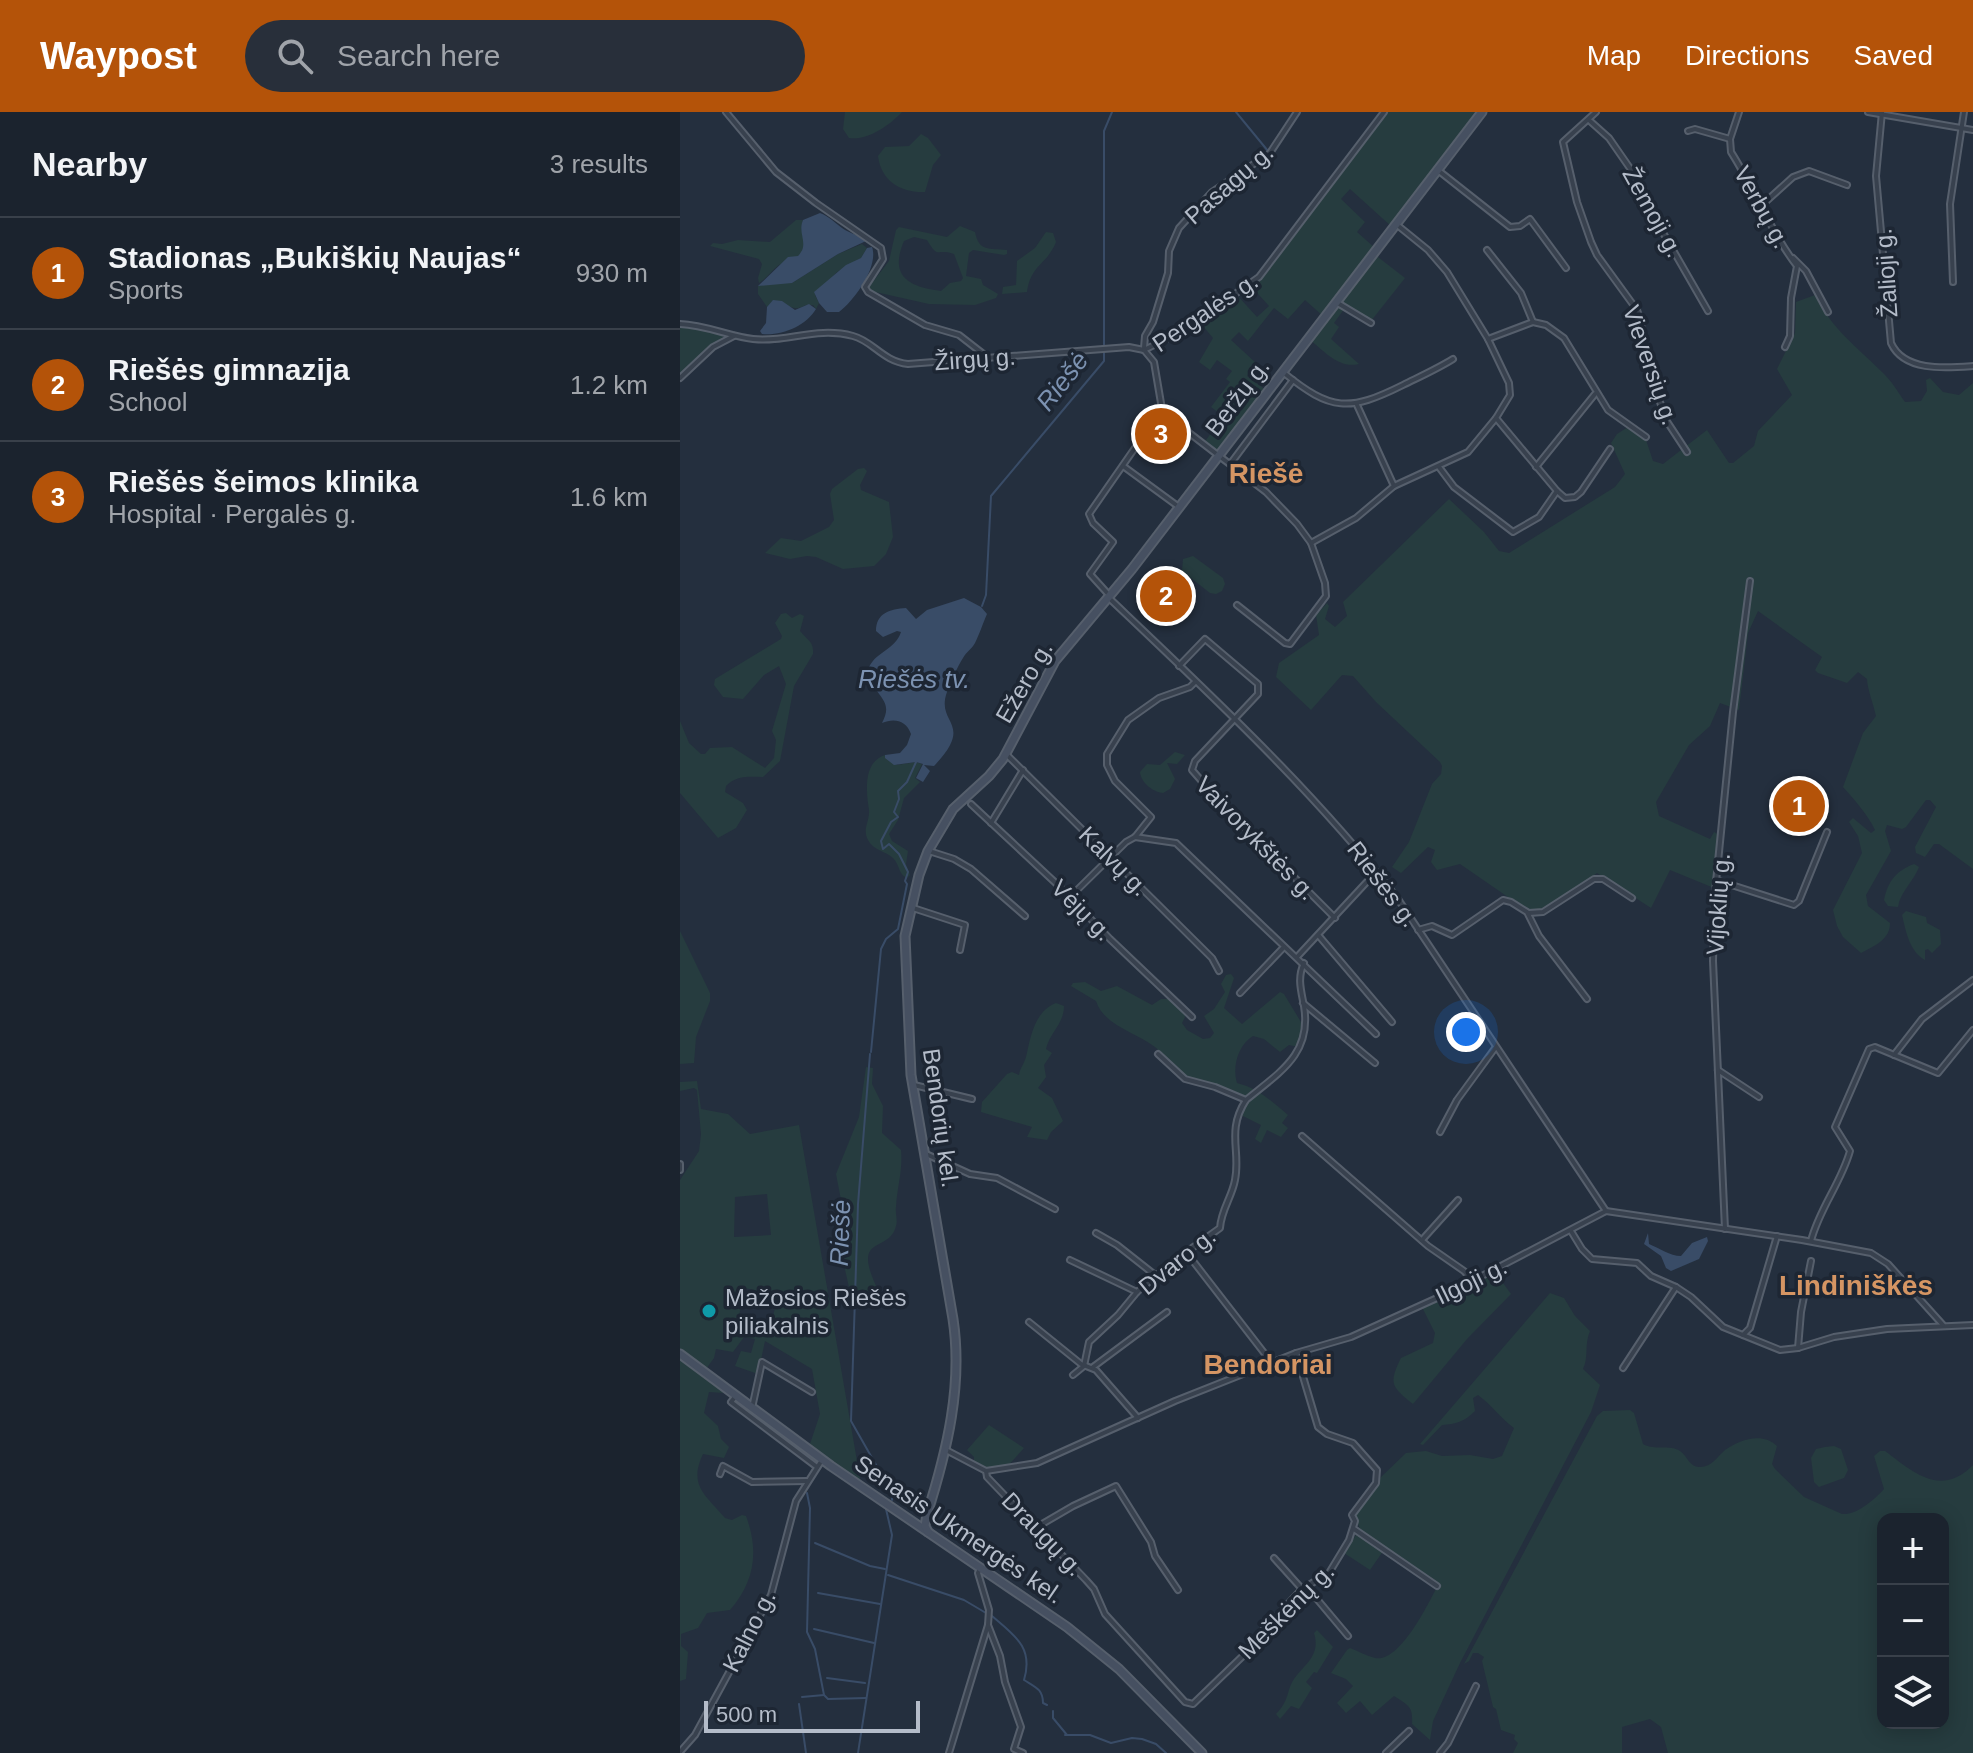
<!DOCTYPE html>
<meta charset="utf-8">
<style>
:root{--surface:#1b232e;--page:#282f3a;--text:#f1f3f6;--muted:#a0a4aa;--line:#39404a;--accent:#b45309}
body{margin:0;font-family:Helvetica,sans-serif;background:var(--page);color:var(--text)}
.controls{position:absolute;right:24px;bottom:24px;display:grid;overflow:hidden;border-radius:16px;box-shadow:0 4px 20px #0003}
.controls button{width:72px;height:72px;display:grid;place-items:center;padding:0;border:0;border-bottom:2px solid var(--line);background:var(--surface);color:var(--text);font:40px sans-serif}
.scale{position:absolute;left:24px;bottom:20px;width:216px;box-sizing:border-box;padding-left:8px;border:4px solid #b4bcc9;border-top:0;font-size:22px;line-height:28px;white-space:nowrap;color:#b4bcc9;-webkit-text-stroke:6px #1d2633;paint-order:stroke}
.you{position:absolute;left:786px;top:920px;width:28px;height:28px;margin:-20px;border:6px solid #fff;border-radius:50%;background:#1a73e8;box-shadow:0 0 0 12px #1a73e833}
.badge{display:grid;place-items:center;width:52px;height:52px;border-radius:50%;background:var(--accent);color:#fff;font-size:26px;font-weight:700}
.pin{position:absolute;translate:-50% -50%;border:4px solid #fff;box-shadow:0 2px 8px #0006}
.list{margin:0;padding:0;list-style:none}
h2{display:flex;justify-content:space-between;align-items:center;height:104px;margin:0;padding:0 32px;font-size:34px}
h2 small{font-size:26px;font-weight:400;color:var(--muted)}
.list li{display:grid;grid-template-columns:52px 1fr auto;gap:24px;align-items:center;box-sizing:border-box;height:112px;padding:0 32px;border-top:2px solid var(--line)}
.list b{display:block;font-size:30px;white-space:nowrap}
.list p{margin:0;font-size:26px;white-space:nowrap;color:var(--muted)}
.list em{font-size:26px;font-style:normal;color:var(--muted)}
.icon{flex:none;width:44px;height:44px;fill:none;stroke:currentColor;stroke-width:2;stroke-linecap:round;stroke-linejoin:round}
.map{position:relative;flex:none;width:1293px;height:1641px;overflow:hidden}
header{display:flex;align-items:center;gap:48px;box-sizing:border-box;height:112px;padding:0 40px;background:var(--accent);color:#fff}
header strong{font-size:38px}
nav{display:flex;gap:44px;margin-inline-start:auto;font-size:28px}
.search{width:560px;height:72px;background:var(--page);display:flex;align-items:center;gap:20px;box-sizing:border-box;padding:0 28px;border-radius:44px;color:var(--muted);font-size:30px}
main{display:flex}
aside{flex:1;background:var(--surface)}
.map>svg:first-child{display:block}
.green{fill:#263c3f;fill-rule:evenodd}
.water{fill:#394c67}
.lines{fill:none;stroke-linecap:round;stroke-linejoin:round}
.stream{stroke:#394c67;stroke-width:2}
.minor-casing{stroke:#565f6c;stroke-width:8}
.secondary-casing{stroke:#565f6c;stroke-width:11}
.minor{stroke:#38414e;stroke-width:4}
.secondary{stroke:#465061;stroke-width:7}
.culture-dot{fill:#0f9aa8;stroke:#1d2633;stroke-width:3}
.labels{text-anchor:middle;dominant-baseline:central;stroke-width:7;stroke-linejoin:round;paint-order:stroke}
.street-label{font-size:24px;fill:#b4bcc9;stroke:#1d2633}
.poi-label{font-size:24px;fill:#b4bcc9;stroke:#1d2633;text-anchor:start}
.water-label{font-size:26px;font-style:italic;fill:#7c92b1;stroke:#1d2633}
.quarter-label{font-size:28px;font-weight:bold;fill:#d59563;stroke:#1d2633}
</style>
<header>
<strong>Waypost</strong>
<div class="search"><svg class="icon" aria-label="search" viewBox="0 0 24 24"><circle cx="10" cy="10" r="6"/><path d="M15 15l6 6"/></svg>Search here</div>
<nav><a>Map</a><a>Directions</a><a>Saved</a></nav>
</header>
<main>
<aside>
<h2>Nearby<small>3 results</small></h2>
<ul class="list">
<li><span class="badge">1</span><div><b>Stadionas „Bukiškių Naujas“</b><p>Sports</p></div><em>930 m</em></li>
<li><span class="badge">2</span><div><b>Riešės gimnazija</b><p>School</p></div><em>1.2 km</em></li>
<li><span class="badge">3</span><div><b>Riešės šeimos klinika</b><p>Hospital · Pergalės g.</p></div><em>1.6 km</em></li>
</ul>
</aside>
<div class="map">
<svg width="1293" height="1641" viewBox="0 0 1293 1641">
<rect width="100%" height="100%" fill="#242f3e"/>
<g class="green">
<path d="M165,0H222C210,13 187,29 169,26L163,17Z"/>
<path d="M705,0H800L712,115L670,77L661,87L685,110L677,120L695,136L643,204L625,188L608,207L594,196L568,229L559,220L551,228L576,251L567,264L586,278L538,341L524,331L543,304L531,295L550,270L546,267L552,259L537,248L530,258L519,250L533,226L518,208L556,182L577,205L589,194L570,173L582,163Z"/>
<path d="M241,22L248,26L261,43L253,53L245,80C221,81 201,69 198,44L205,35L229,34Z"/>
<path d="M116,108H123C119,119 126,124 125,134C124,146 108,148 99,153C92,158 87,166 79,171L78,166L82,152L79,147L30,134L33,131L42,132L58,128L90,130Z"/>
<path d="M219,115L267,125L280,114L295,120C299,140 309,136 327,138V142L324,143L293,138L289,141L286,164L301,167L303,173L318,182L316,186L295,193L249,192L191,179L189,175L209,149L216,118ZM234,125L247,128C259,148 256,136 274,142L283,166L281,169L270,171L261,179C228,175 209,164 224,129Z"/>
<path d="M366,120L373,121L376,130C367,153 351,152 347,180L322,182L323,175L336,173L337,149L355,136Z"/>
<path d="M182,132L187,136L181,146L157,160L135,183L139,191L136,197L133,193H126C111,202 107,189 93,189L87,195L78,182V174L92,171H112L158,142Z"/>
<path d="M694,142L725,166L691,209L667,193L654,211L659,215L651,227L679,252C659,257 644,239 629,227Z"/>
<path d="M1135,183C1151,216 1176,234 1202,260C1211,268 1218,280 1225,290L1241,289L1247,279L1246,268L1250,266L1263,280L1279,283L1293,271V757L1259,732H1254L1245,745L1236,741L1235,735L1256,695L1250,688H1246L1226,715L1222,717L1207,713L1205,719L1211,739L1186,783L1188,794L1210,811C1210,828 1194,834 1181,841L1163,825L1157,814L1153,798L1182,741L1178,724L1169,710L1173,706L1191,721L1195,718C1188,703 1174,687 1163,675L1183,621L1196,604C1194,594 1187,576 1187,567L1178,560L1167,571L1138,561L1135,558L1142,545L1078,499L1068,521L1059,598L1040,591L1030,614L1009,633L976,690L979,704L1030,727L1034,720L1041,724L1034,776L990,758L971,796L917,761L865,798L848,799L780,752L757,758L751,750L755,738L748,735L721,761L712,755L729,730L752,672L761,662L762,654L760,650L696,590L673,564L662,563L631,598L596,565L599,551L639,523L636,503L647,491L649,494L645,507L655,515L667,504L663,490L769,387L804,420L819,439L829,441L935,375L945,362L931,331L937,322L948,315L966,328L973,349L983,352L1027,318L1049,351H1053L1074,334L1078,319L1112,283L1097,257L1115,221L1116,190Z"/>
<path d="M0,215L21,216L42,222L43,225L0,261Z"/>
<path d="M184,356L187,359L180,373L181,378L209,390L213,425L206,442L194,454L163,457L136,445L127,444L110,447L85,441L101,426L121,429L149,415L154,408L150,382L152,377L178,357Z"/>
<path d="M513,444L543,466L545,472L542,479L536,482L530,481L502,459L503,447Z"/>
<path d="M106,501L112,506L120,502L124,504L120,519C127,528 134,529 133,542L114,574L100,649L83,665C69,665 57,663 46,674L45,680L63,691L67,698L56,716L38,726L0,681V609L9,631L21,642H25L30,636L52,635L85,656L94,646L96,628L92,619L106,572L99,554L84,563L63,587L43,585L34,573L35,567L101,527L102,524L95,511L101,502Z"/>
<path d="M495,640L505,643L497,652L487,651L495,667L490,677L483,681C473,680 461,671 460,660L467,652L480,653Z"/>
<path d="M205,643L217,653L236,650L242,652L235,666L240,670L224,686L218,708L209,722L212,729L228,739L226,752L230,763L227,766C218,762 220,753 213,746C206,739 194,739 188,728C182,717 190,709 189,698C186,679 183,650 205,643Z"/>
<path d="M1099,672L1147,688L1137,714L1092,699Z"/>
<path d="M1234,752L1239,755C1234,769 1220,780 1218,795L1208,794L1204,788C1208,769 1216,759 1234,752Z"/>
<path d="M1226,799L1246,805L1247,811L1260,818L1261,832L1252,841L1248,837L1245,838V848C1229,839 1226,819 1222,803Z"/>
<path d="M0,819L30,881V889L16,925L14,951L0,952Z"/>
<path d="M551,862L554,866L544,896L562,912L600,880L604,882L624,915L619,935L609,933L600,940L584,927L573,924C558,933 552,955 557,971C577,976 592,989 608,1003L602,1011L608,1016L601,1025L587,1018L581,1031L575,1027L581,1013L561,1003L567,988L530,971L505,968C495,958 485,943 475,935C457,921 423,913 416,889L391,874L393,871L405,870L421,879L437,874L472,893L481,887H489L504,900L505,905L502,911L507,918L523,927L530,926L534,921L524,904L534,897L545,880L541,872L546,863Z"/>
<path d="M376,891L384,894C384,912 370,920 366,937L372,941L364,953L366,965L358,976L372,986L383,1009L371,1020L367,1028L347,1025L352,1015L301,1000L302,990L327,962L332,960L339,963C340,956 344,952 346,945C351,924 354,900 376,891Z"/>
<path d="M186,955L193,956L192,972L203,994L202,1021L221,1038C223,1059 217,1075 216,1095C215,1101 218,1109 216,1114C209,1142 171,1121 197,1176L191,1189H172L162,1144V1093L156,1062L179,1005Z"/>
<path d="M17,969L21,997L48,1002L70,1022L119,1013L181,1372L129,1335L140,1302L132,1257L85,1229L78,1262L55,1254L61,1239L71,1241L75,1227L64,1225L53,1240L36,1237L34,1246L26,1257L0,1237V1068L19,1039L21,1022L17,978L14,976L0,979V970ZM87,1082L91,1123L54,1125L55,1085ZM65,1176L98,1184L91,1212L59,1204Z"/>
<path d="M815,1160L831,1182L787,1227L733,1292C712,1275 708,1272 721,1246L753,1231L755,1221L742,1195Z"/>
<path d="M870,1181L884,1186L895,1204L910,1219C904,1233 909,1245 903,1257L920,1273L911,1300L780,1551L753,1609L750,1628L732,1612C733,1594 729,1594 714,1584L692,1603L680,1589L666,1601L657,1591L673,1574L666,1567L651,1561L667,1538L670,1536C678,1539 687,1544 695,1546C720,1551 748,1492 757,1475L756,1469L706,1435L690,1458L664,1441L680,1417L676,1407L677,1398L701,1365L726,1341L746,1339L762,1344L790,1343L813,1347L822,1344L834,1316C820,1306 812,1293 798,1283L793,1286L795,1299C784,1310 776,1312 762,1313L743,1333L740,1332Z"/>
<path d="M0,1248L44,1281L29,1280L24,1301L38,1314L41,1327L49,1335L44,1346L23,1342C8,1374 26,1383 45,1406L52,1408L62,1403L66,1404C79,1439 75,1469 50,1498L27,1501L18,1516L1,1522V1534L8,1540L6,1567L0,1569Z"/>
<path d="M950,1298L954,1301L963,1332C975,1339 989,1332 1000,1339C1007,1344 1010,1355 1019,1355C1031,1356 1038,1344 1045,1338C1060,1327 1083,1320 1097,1334L1092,1352L1095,1357L1124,1385L1162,1402C1177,1403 1194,1388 1204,1377L1194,1344L1200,1339H1205C1233,1360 1261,1386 1293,1353V1641H988L981,1615L970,1607L942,1615V1641H833L838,1631L834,1627L835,1623L821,1618L816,1597L813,1595L802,1549L804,1545L798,1541H793L789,1549L784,1552L917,1304L923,1299ZM1203,1407H1263V1611H1203Z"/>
<path d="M309,1313L344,1336L326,1356L312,1358L294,1349V1345L287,1338Z"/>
<path d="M1145,1335L1154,1334L1161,1337L1168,1358L1164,1366L1139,1375L1134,1370L1131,1346L1136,1337Z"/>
<path d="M637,1518L653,1535L637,1561L634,1560L626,1570L632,1576L619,1597L611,1594L600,1607L596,1602C610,1588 606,1579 614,1567C625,1552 641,1543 634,1521Z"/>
</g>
<g class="water">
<path d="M140,101C150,105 154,110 162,116C170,122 179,122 186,129L158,142L112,171L78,174L108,145L118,144C130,132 117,122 123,108Z"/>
<path d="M192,135C199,154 175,188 159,200H147L139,191L134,180L166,153L181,146L187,136Z"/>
<path d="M93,188L102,189L115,198L129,192L136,197C126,214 102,224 82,222L80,219L86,211L87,195Z"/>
<path d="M284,486L301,495L307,502C303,511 299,523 295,531C292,537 286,540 283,546C278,553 270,572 267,580C255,613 296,610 254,654L244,653L250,659L243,670L236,666L243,652L236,650L214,653L205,646V643L220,641L227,633L231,622C226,608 214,606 202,611C211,594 204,589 194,575C190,570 190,562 189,555C197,539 215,538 221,520L217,519L203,525L196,519C196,501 210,497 226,496L236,507L247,498Z"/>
<path d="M968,1121L969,1132C979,1136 990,1144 1001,1144L1012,1131L1027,1125L1028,1129L1019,1147L991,1159L986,1156L981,1144L964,1132Z"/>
</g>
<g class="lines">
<g class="stream">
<path d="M556,0L588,39"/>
<path d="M302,494L306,483L311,384L424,249V19L432,0"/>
<path d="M191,940L201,837L206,827L218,817L227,772L225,769L228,760L219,742L209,732L203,737L201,729L211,710L218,705L214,700L219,687L218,679L227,670L236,650"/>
<path d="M190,942L178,1092L171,1309L212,1381V1388"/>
<path d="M127,1381L130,1396L127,1520L135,1537L144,1583L148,1587L186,1586"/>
<path d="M135,1431L190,1454L205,1457"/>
<path d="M208,1463L284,1488L306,1501"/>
<path d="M138,1481L200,1492"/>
<path d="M312,1504C334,1523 354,1535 344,1568C355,1575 363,1577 363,1591L367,1593"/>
<path d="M134,1517L194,1531"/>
<path d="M147,1566L185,1571"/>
<path d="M122,1585L144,1583"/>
<path d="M119,1592L126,1641"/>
<path d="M373,1599V1606L387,1623"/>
<path d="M385,1623H410L431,1631L452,1626L462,1627L476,1632L486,1641"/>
<path d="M178,1641L212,1423L206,1397"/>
</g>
<defs>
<g id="minor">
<path d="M46,0L96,60L136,91L201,136L203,147L185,175L188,180L245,213L279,223L306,244"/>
<path d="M916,0L883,30L897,90L911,130L917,143L957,198L961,209L963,239L986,308L1007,340"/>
<path d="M1059,0L1050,27L1051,40C1074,76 1092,122 1117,154L1111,186L1110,224L1105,235"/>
<path d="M1188,0L1293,18"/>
<path d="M1202,0L1196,64L1211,231C1224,260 1266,256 1293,254"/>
<path d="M910,9L929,26L963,75L974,105L1028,199"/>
<path d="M1008,19L1015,17L1050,27"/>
<path d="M759,59L830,115L840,114L850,107L886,156"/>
<path d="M1082,93L1113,65L1129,59L1167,73"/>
<path d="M807,138L841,181L853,210"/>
<path d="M1113,146L1126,159L1148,200"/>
<path d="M1273,170L1270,92L1284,0"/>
<path d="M656,190L691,211"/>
<path d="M0,212C26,213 48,224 73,227C107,231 136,214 173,224C193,229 202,249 228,252L449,235L464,238"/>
<path d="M808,227L853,210L866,213L884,226L928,298L966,325"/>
<path d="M464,236L465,224L473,210L488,161L489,139L499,116L532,80L590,41L617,0"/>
<path d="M464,238L503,219L579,165L704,0"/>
<path d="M604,261C651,299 669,300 723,273C739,265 757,257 773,247"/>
<path d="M0,266L33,235L54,224"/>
<path d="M677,293L714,374"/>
<path d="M482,297L495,310L586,380L617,412L631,431L645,471L646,484L610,532L605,531L557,493"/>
<path d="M816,306L877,379L885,386L895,385L901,380L930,337"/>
<path d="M551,351L613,268"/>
<path d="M443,354L499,395"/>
<path d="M759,355L774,375L833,420L859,405L877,379"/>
<path d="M856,355L915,282"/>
<path d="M631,431L676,406L714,374L788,340L816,306L830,283L829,271L808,227L767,160L748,138L716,112"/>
<path d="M429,483L410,462L433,430L413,411L409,402L482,297L474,250L464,238"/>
<path d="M429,486C529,581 633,678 718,787L926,1099"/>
<path d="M499,554L525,527L578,572V582L515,649L512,658L547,698L655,806"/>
<path d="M326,642L532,846L539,859"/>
<path d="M291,692L380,775L430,827L512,905"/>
<path d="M311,711L343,658"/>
<path d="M455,725L496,731L696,922"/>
<path d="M249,739L274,747L291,757L345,804"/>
<path d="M1036,768L1114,793L1119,789L1147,720"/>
<path d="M390,785L446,730L455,725L471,705L435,669L427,653V642L448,608L479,586L510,575L515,570"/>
<path d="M233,796L285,813L280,838"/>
<path d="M849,801L863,800L914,767H923L952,786"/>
<path d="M738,818L752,814L772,823L823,788L831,790L847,800L859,824L907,887"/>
<path d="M639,824L712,910"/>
<path d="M617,845L696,760"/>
<path d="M560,881L604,835"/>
<path d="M623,891L695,951"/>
<path d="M478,942L505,967L535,975L566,988"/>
<path d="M1214,943L1242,907L1293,868"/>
<path d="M1038,958L1079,985"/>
<path d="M234,973L292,987"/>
<path d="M760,1020L777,988L815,936"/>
<path d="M622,1024L748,1134L784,1159L793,1169"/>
<path d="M246,1042L290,1062L317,1066L375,1097"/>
<path d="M0,1058V1052"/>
<path d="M1045,1117L1033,849L1035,780L1053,600L1070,469"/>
<path d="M891,1119L902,1137L912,1147L957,1151L971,1164L996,1175L1011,1185L1043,1215L1100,1238L1118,1236L1154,1225L1207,1217L1293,1213"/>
<path d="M416,1121L437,1133L475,1163"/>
<path d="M742,1128L778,1088"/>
<path d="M1131,1129C1139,1097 1161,1071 1170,1039L1155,1015L1189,937L1195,935L1258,961L1293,918"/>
<path d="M506,1140L592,1251"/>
<path d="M390,1148L457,1180"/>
<path d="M349,1210L401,1252L416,1258L458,1306"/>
<path d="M1063,1223L1070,1216L1097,1124"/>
<path d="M1118,1236L1121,1200L1131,1149"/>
<path d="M413,1255L487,1200"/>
<path d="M943,1256L996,1175"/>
<path d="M393,1263L404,1254L409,1230L438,1203L457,1180L491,1151L540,1116C541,1098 552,1085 555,1068C561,1039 546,1019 566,988C600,960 632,942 624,894C621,878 617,866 624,851"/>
<path d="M55,1285L51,1290L137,1355"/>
<path d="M72,1296L82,1250L132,1280"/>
<path d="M266,1338L306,1359L307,1365L406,1468L414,1477L425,1502L505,1590L513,1592L567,1540L585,1516L622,1477L649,1461L669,1428L675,1409L672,1403L696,1371L697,1358L673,1331L647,1322L638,1315L616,1241"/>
<path d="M306,1359L357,1351L495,1289L616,1241L671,1225L777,1177L926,1099L1122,1128L1191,1141L1208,1152L1263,1213"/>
<path d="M40,1362L43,1354L72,1370L127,1369"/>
<path d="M357,1415L393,1394L436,1374L471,1430L475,1444L498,1478"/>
<path d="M674,1417L757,1474"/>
<path d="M594,1446L622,1477"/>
<path d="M626,1474L668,1524"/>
<path d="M308,1513L320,1544L325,1570L341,1615L334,1637L343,1641"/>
<path d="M0,1640L15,1623L91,1483L116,1389L142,1348"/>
<path d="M269,1641L308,1513L309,1498L298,1461L300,1456"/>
<path d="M706,1641L729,1619"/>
<path d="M760,1641L768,1631L796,1574"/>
</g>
<g id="secondary">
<path d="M0,1242L151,1354L387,1515L439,1557L522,1641"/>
<path d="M248,1420L245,1414L247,1402C267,1339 283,1273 273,1207L231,963L225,824L239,763L248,739L273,697L309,664L323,647L375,549L452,457L802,0"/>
</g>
</defs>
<use href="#minor" class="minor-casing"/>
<use href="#secondary" class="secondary-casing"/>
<use href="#minor" class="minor"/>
<use href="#secondary" class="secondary"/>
</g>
<circle class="culture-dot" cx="29" cy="1199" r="8"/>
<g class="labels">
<g class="street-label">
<text transform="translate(549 72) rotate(-41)">Pasagų g.</text>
<text transform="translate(1082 95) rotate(61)">Verbų g.</text>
<text transform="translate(973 100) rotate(61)">Žemoji g.</text>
<text transform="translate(1206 161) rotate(-94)">Žalioji g.</text>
<text transform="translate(525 200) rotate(-34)">Pergalės g.</text>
<text transform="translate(295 247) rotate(-4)">Žirgų g.</text>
<text transform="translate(971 253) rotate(71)">Vieversių g.</text>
<text transform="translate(557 285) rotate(-53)">Beržų g.</text>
<text transform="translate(344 570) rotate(-60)">Ežero g.</text>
<text transform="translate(576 726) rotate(46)">Vaivorykštės g.</text>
<text transform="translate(434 749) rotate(45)">Kalvų g.</text>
<text transform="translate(703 772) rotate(53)">Riešės g.</text>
<text transform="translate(1038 792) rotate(-86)">Vijoklių g.</text>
<text transform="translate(402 798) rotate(45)">Vėjų g.</text>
<text transform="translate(261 1006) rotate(82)">Bendorių kel.</text>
<text transform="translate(497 1149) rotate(-39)">Dvaro g.</text>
<text transform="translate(791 1169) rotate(-26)">Ilgoji g.</text>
<text transform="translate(279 1417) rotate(34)">Senasis Ukmergės kel.</text>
<text transform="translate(363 1422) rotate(46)">Draugų g.</text>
<text transform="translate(606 1499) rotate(-45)">Meškėnų g.</text>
<text transform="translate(69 1519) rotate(-63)">Kalno g.</text>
</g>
<g class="poi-label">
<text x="45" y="1185">Mažosios Riešės<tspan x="45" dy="28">piliakalnis</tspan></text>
</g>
<g class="water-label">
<text transform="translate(382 269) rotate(-52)">Riešė</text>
<text x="234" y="567">Riešės tv.</text>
<text transform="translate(160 1121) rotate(-88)">Riešė</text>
</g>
<g class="quarter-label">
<text x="586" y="361">Riešė</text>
<text x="1176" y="1173">Lindiniškės</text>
<text x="588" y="1252">Bendoriai</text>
</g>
</g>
</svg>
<div class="controls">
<button>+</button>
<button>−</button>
<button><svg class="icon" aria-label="layers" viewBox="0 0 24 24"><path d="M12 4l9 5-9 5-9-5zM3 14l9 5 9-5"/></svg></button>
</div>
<div class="scale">500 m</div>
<div class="you"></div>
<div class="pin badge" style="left:1119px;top:694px">1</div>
<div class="pin badge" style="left:486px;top:484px">2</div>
<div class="pin badge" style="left:481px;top:322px">3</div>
</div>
</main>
